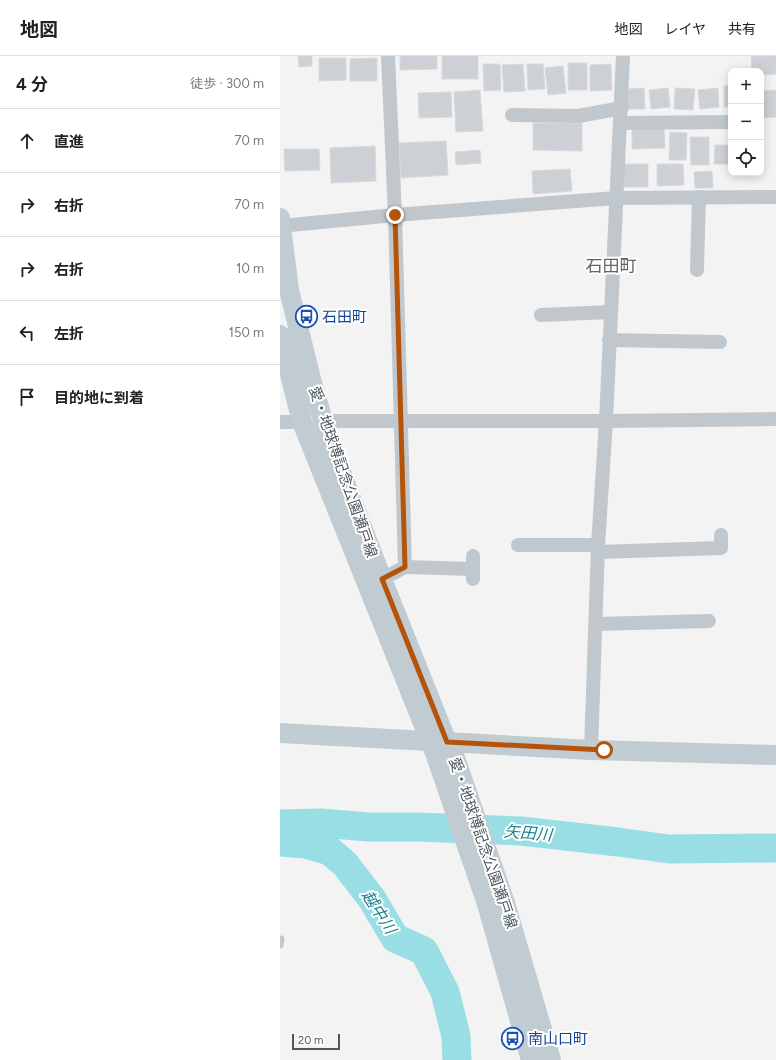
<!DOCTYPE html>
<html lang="ja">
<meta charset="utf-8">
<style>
:root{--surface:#fff;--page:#f2f2f2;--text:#222;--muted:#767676;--line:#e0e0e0}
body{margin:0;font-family:Figtree,"Noto Sans JP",sans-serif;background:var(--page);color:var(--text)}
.controls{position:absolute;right:12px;top:12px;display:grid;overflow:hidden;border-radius:8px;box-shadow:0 2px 10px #0003}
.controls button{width:36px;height:36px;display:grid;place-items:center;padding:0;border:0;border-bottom:1px solid var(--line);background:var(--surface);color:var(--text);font:20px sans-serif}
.scale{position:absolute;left:12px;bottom:10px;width:48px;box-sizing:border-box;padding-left:4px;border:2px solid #4c585e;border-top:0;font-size:11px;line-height:14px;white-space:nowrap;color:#4c585e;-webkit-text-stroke:3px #fff;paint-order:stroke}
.stop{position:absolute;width:12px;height:12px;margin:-9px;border:3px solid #b45309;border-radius:50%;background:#fff}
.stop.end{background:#b45309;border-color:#fff;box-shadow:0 1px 4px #0008}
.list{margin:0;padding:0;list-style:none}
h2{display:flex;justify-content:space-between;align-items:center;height:52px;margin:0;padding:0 16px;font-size:17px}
h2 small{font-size:13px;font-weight:400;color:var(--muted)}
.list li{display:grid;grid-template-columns:26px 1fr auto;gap:12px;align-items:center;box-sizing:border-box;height:64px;padding:0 16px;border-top:1px solid var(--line)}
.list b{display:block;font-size:15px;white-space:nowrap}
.list em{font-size:13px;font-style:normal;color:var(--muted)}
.icon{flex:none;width:22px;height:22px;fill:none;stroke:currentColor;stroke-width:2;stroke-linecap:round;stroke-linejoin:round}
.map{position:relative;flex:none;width:496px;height:1004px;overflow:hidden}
header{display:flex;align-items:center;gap:24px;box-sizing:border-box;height:56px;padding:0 20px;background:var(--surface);border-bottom:1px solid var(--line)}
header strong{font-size:19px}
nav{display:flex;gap:22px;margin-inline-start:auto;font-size:14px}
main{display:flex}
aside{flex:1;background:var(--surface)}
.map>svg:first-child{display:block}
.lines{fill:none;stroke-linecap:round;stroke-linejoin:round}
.river{stroke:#99dee5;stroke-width:29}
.building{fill:#cdd0d4;stroke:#d7dadd}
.lane{stroke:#c0c8cd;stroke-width:7}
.street{stroke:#c0c8cd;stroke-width:14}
.secondary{stroke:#c1cbd2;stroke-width:20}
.route{stroke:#b45309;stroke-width:5}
.labels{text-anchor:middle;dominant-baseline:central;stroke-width:4;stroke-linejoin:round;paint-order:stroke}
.transit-label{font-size:15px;fill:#164399;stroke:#fff;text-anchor:start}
.street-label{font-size:15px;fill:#4c585e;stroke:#fff}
.water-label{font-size:16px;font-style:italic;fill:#1a818c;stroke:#fff}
.quarter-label{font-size:17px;fill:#606467;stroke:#fff}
</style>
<header>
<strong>地図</strong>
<nav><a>地図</a><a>レイヤ</a><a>共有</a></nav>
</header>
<main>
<aside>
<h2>4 分<small>徒歩 · 300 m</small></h2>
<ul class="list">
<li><svg class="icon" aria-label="ahead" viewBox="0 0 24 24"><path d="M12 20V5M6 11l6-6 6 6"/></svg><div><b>直進</b></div><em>70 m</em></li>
<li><svg class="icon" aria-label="right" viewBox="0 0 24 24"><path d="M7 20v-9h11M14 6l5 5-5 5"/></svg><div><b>右折</b></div><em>70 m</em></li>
<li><svg class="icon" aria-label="right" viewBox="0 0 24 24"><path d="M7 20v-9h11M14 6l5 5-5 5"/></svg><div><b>右折</b></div><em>10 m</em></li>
<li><svg class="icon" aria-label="left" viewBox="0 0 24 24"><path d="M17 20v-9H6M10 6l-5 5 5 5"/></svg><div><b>左折</b></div><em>150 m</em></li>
<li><svg class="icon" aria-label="arrive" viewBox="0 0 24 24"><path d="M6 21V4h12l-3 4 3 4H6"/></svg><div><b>目的地に到着</b></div></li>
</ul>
</aside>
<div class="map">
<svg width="496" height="1004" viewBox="0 0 496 1004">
<rect width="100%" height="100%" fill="#f4f3f3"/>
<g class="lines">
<g class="river">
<path d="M0,768L40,767L89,771H137L241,775L338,786L389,793L496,792"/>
<path d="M0,786L26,788L50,795L65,808L92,843L115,882L144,895L165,936L176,980L177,1004"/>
</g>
</g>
<g class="building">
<path d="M18,0H32V10L19,11Z"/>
<path d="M120,0H157V13L120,14Z"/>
<rect x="162" y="0" width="36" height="23"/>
<path d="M471,0H496V18L481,19V15H472Z"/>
<path d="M39,2H66V24L39,25Z"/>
<path d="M97,2V25H70V3Z"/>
<rect x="288" y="7" width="19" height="27"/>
<path d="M203,8H220L221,34L204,35Z"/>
<path d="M243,8L245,35L224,36L222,9Z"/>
<path d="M247,8H263L265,33L248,34Z"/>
<path d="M331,8L332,34L310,35V9Z"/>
<path d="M283,10L286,37L268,39L265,12Z"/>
<path d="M451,29V51H444V30Z"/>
<path d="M364,32L365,53H346V33Z"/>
<path d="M388,32L390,51L371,53L369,34Z"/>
<path d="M395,32L415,33L413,54L394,53Z"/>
<path d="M438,32L439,51L420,53L418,34Z"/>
<path d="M200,34L203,75L176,76L174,36Z"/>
<path d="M496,34V61L481,62V35Z"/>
<path d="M171,36L172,61L139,62L138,37Z"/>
<path d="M253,67H302V95L253,94Z"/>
<path d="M384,72L385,92L352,93V74Z"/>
<path d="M390,76L407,77L406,104H389Z"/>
<path d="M410,81H429V109H411Z"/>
<path d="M166,85L168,119L121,122L119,87Z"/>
<path d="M435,89H451V108H434Z"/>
<path d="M95,90L96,125L51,127L50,92Z"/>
<path d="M4,93H39L40,114L5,115Z"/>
<path d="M200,94L201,107L176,109L175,96Z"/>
<path d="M343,108H368V131H344Z"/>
<path d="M377,108H403L404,129L377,130Z"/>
<path d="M290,113L292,135L253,138L252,115Z"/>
<path d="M432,115L433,132H415L414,116Z"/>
</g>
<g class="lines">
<path class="lane" d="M0,889L1,883"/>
<g class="street">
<path d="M232,59L298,60L342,52"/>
<path d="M341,67L451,66"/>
<path d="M0,170L115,159L336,142L496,141"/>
<path d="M417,214L419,141"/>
<path d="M261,259L331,256"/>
<path d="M329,284L440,286"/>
<path d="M43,365H326L496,363"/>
<path d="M0,366H22"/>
<path d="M238,489H318"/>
<path d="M318,496L441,492V479"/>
<path d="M193,500V523"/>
<path d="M125,511L192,513"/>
<path d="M102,523L125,511L115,159L108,0"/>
<path d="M316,568L429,565"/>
<path d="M311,694L318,489L326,365L343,0"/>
</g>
<g class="secondary">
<path d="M0,162L9,234L31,323L43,365L57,406L102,523L167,686L173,696L225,847L271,1004"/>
<path d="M0,279L22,366L155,697L207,848L251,1004"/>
<path d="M0,677L311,694L496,699"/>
</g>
</g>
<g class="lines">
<path class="route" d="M115,159L125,511L102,523L167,686L324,694"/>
</g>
<defs>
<symbol id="bus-ring" viewBox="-11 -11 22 22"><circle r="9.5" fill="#fff" stroke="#1a4fb4" stroke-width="1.5"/><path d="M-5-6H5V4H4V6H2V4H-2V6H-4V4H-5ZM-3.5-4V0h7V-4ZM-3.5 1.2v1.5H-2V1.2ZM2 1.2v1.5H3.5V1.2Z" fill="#1a4fb4"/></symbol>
</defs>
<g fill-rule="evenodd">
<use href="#bus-ring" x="14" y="248" width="25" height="25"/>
<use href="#bus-ring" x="220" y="970" width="25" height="25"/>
</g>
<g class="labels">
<g class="transit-label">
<text x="42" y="261">石田町</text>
<text x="248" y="983">南山口町</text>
</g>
<g class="street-label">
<text transform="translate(63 416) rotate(71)">愛・地球博記念公園瀬戸線</text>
<text transform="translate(203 787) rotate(71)">愛・地球博記念公園瀬戸線</text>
</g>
<g class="water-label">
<text transform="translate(248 777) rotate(5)">矢田川</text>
<text transform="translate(99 856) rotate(57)">越中川</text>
</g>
<g class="quarter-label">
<text x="331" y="210">石田町</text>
</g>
</g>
</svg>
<div class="controls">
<button>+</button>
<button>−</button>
<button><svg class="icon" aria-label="locate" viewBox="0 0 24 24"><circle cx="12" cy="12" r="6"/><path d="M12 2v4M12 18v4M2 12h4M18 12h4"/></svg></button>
</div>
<div class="scale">20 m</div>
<div class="stop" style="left:324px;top:694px"></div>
<div class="stop end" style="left:115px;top:159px"></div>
</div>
</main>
